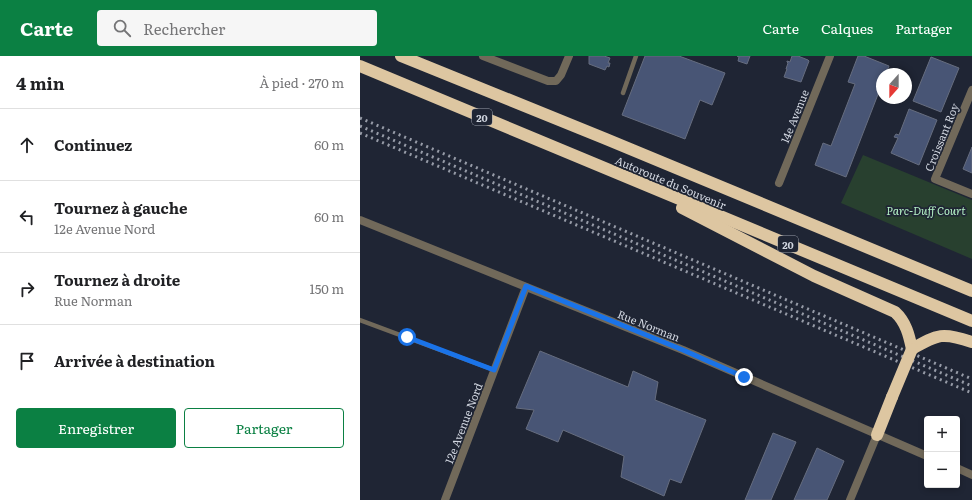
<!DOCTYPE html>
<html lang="fr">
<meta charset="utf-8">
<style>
:root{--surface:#fff;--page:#f6f6f6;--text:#202124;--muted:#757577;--line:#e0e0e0;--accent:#0b8043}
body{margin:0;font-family:Literata,serif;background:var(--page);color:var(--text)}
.controls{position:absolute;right:12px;bottom:12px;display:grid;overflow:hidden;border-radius:4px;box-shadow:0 2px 6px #0003}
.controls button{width:36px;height:36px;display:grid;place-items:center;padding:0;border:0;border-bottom:1px solid var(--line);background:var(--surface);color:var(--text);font:20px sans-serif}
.compass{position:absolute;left:516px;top:12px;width:36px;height:36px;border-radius:50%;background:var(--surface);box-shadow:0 2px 6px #0003;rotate:201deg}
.stop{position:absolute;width:12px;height:12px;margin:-9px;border:3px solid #1a73e8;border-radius:50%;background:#fff}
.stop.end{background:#1a73e8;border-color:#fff;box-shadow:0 1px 4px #0008}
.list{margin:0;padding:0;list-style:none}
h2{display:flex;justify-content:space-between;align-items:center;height:52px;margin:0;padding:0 16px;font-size:17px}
h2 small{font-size:13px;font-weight:400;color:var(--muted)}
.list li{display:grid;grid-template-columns:26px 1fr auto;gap:12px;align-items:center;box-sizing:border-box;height:72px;padding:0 16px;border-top:1px solid var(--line)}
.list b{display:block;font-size:15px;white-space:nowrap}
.list p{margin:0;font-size:13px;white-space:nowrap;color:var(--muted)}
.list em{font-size:13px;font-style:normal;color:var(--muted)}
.actions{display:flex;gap:8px;padding:12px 16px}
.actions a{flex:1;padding:9px 0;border:1px solid var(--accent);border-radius:4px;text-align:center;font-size:14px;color:var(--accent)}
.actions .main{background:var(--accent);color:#fff}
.icon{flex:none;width:22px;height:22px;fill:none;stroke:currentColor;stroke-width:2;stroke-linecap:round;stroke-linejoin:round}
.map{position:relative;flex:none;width:612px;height:444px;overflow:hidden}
header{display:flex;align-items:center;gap:24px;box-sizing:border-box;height:56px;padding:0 20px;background:var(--accent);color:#fff}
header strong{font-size:19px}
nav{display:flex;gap:22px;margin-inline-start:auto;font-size:14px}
.search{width:280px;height:36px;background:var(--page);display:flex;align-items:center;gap:10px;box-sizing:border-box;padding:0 14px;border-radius:4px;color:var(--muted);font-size:15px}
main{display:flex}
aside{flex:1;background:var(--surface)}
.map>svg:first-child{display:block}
.green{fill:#28402f}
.building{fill:#485575;stroke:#666d7f}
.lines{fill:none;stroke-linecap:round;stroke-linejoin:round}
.service{stroke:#71695a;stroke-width:4.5}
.minor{stroke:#71695a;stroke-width:8}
.tertiary{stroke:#71695a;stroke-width:8}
.motorway{stroke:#ddc6a1;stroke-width:12}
.rail{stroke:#969ba7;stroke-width:3;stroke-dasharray:2 4;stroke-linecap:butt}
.motorway-bridge{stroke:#ddc6a1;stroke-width:12}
.route{stroke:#1a73e8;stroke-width:5}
.labels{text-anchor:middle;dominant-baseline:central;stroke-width:3.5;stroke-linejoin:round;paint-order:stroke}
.shield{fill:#1f2534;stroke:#9ca1ac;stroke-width:1}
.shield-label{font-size:10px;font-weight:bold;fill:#d1d6e0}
.street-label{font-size:11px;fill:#d1d6e0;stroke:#1f2534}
.park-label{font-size:11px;font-style:italic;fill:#b4f1c5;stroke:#1f2534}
</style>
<header>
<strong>Carte</strong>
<div class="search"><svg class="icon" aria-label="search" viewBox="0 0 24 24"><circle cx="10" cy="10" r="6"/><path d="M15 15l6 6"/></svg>Rechercher</div>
<nav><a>Carte</a><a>Calques</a><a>Partager</a></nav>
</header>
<main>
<aside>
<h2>4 min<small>À pied · 270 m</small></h2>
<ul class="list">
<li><svg class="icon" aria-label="ahead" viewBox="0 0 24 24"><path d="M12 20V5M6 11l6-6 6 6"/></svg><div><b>Continuez</b></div><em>60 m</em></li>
<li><svg class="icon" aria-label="left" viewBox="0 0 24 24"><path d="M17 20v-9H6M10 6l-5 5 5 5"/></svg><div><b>Tournez à gauche</b><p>12e Avenue Nord</p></div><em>60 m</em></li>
<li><svg class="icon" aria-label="right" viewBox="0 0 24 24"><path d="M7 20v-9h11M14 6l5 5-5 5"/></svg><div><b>Tournez à droite</b><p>Rue Norman</p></div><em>150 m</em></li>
<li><svg class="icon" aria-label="arrive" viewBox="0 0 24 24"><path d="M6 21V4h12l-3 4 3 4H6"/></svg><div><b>Arrivée à destination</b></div></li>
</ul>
<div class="actions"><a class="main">Enregistrer</a><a>Partager</a></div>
</aside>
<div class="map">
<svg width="612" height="444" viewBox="0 0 612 444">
<rect width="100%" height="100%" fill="#1f2534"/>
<path class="green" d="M503,99L612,144V203L481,147Z"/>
<g class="building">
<path d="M229,0H244L250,2L248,7H250L249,11L247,10L245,14L229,8Z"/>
<path d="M285,0H319L365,17L352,49L340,44L325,83L262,59Z"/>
<path d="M377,0H390L387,8L378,5L379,1Z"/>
<path d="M432,0H438L448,4L449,5L441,26L424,21L427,13H426L428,7L427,6V5L430,6Z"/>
<path d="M498,0H504L529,10L526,18H522V28L486,121L455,109L463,87L471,90L495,28L488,26Z"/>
<path d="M571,1L599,12L581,56L553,45Z"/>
<path d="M549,53L577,64L559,109L531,97L538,82L534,81L536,78L539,79Z"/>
<path d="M612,91V117L603,113Z"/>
<path d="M180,295L268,331L273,315L298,326L295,344L346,364L321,427L310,423L304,440L261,421L264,400L203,374L198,386L166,373L174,354L156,352Z"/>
<path d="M413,377L436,386L411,444H385Z"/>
<path d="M457,392L484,405L467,444H434Z"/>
</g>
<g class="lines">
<g class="service">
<path d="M263,37L276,0"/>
<path d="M0,264L134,314"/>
</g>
<g class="minor">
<path d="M123,0L188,25H196L201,19L209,0"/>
<path d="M612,34L575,123L612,138"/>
<path d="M419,127L470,0"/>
<path d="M85,444L166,231"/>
<path d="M490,444L517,379"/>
</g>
<g class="tertiary">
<path d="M0,164L323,294L567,400"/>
<path d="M597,412L612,419"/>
</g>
<g class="motorway">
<path d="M41,0L246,83L612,235"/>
<path d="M0,10L612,265"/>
<path d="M322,152L454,220L535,256C546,266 549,279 552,293C578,278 583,276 612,286"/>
<path d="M517,379L532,341"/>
</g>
<g class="rail">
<path d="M0,62L612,323"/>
<path d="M0,70L612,330"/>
<path d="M0,77L612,337"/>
</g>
<path class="motorway-bridge" d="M532,341L552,293"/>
</g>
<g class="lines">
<path class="route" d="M47,281L134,314L166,230L323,294L384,321"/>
</g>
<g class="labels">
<g class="shield">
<rect x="112" y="53" width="20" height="16" rx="3"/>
<rect x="418" y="180" width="20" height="16" rx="3"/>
</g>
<g class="shield-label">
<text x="122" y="61">20</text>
<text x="428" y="188">20</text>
</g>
<g class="street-label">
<text transform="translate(434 60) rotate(-68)">14e Avenue</text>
<text transform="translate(581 81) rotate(-68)">Croissant Roy</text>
<text transform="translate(311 126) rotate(23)">Autoroute du Souvenir</text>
<text transform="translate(289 269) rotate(22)">Rue Norman</text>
<text transform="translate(103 367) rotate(-69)">12e Avenue Nord</text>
</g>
<g class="park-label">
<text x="566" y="154">Parc-Duff Court</text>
</g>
</g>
</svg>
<div class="controls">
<button>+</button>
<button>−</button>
</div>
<svg class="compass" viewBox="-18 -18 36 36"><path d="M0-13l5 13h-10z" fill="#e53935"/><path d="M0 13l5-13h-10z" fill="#757577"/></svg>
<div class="stop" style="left:47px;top:281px"></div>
<div class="stop end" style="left:384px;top:321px"></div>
</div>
</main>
